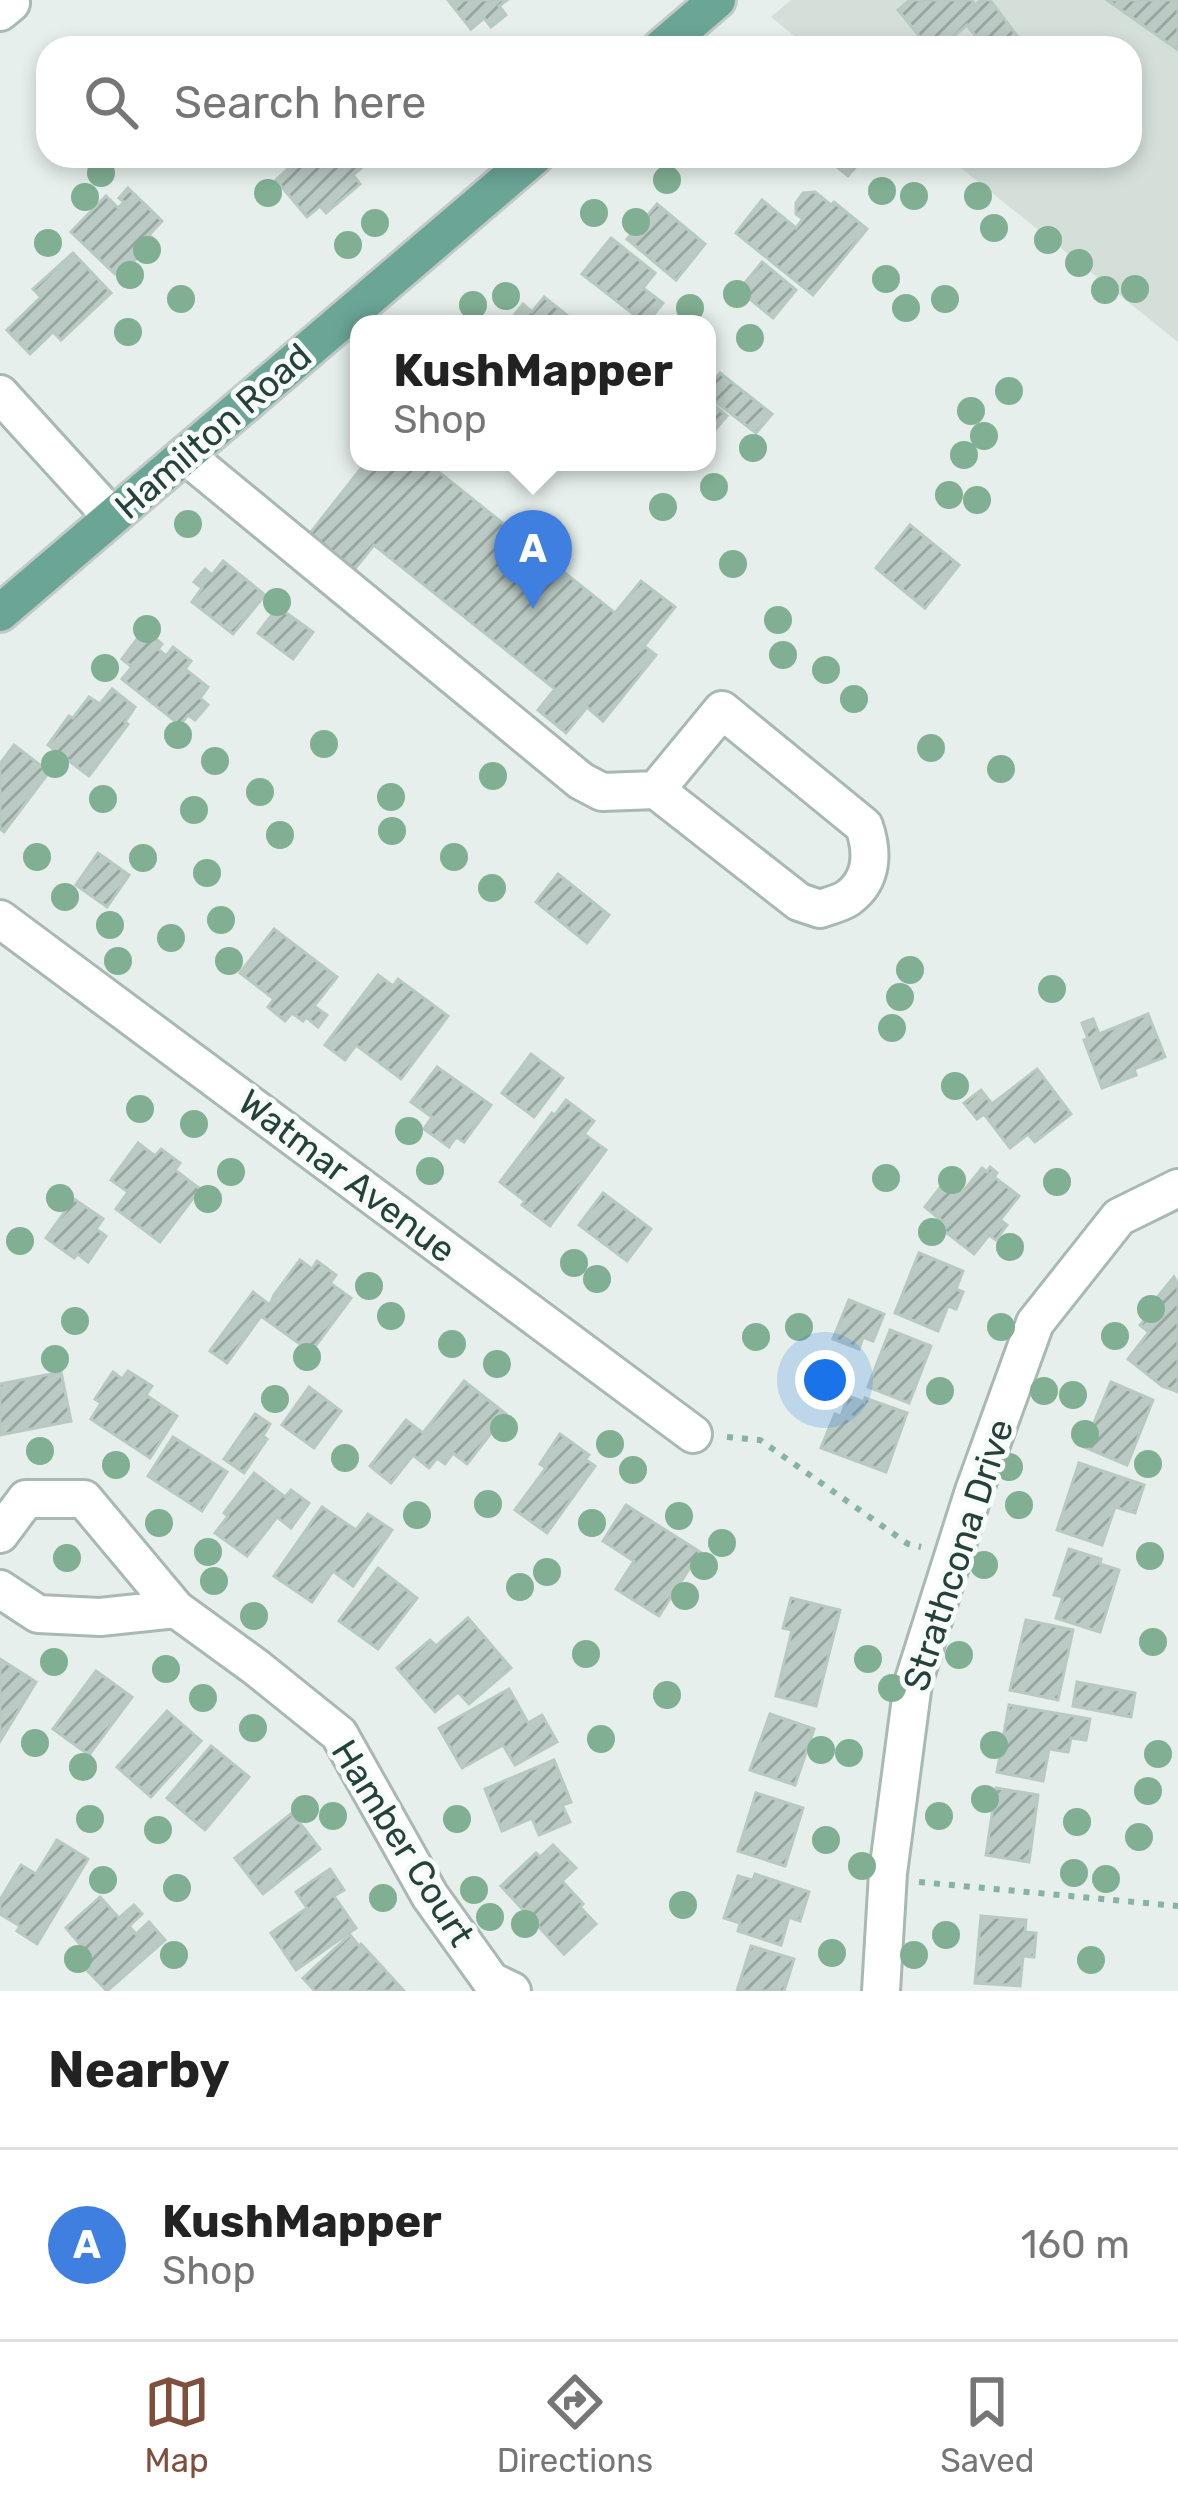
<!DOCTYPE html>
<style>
:root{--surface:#fff;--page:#f2f2f2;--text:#222;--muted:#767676;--line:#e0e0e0;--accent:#804e3d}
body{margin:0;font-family:Rubik,sans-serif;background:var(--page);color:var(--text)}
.you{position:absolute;left:825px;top:1380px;width:42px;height:42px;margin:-30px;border:9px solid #fff;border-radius:50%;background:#1a73e8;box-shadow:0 0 0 18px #1a73e833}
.badge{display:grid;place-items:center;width:78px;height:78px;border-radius:50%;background:var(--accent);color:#fff;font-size:39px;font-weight:700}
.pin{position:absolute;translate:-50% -99px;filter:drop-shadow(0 3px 6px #0008)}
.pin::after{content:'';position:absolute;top:63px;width:42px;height:36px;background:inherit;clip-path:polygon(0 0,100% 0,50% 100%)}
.popup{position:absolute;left:350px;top:315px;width:366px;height:156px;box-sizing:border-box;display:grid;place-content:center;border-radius:24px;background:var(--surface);filter:drop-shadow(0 3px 9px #0005);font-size:39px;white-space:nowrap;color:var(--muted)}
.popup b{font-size:45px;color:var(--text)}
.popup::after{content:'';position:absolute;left:50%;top:100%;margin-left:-24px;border:24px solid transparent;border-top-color:var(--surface)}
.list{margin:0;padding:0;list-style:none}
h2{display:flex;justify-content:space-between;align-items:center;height:156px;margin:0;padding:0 48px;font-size:51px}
h2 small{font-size:39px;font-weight:400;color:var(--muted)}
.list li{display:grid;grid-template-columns:78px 1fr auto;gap:36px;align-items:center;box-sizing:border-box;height:192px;padding:0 48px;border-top:3px solid var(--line)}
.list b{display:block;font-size:45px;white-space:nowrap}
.list p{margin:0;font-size:39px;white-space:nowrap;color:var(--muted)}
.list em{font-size:39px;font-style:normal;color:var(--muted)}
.icon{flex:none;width:66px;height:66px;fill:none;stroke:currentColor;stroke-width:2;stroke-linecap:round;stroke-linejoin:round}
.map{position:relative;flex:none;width:1178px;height:1991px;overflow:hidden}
.search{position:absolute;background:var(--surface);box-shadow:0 6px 18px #0003;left:36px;right:36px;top:36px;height:132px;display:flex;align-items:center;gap:30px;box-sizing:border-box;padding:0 42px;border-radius:36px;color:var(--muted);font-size:45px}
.sheet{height:348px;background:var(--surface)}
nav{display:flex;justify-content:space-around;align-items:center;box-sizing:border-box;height:168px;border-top:3px solid var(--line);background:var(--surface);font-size:33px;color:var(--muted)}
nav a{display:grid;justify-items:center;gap:6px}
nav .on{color:var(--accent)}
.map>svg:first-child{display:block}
.built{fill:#d4dfda}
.building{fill:url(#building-hatch);stroke:#b8c9c2;stroke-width:3}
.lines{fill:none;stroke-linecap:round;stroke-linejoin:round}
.minor-casing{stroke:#a8b8b2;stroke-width:42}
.major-casing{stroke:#c2cac8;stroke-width:42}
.path{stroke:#86b3a5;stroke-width:6;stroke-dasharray:6 9;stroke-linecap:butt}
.minor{stroke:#fff;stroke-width:36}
.major{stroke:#6aa596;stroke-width:36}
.tree{fill:#80af93}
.labels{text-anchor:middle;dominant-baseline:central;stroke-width:10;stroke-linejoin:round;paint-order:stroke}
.street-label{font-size:36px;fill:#24423a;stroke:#f7fbf9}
</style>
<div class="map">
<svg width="1178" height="1991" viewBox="0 0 1178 1991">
<defs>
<pattern id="building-hatch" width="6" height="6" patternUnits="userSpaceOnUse" patternTransform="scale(3)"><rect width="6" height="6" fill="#bbcac4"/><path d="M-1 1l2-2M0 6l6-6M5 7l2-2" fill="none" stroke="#98a6a0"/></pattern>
</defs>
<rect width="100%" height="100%" fill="#e6efeb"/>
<path class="built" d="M791,0H1178V342L946,156H1130V48H809L771,17Z"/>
<g class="building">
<path d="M448,0H507L499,6L506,15L491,27L484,18L471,29Z"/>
<path d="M910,0H972L975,5L981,0H990L1021,41L1013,48H985L967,25L940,48H929L898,10Z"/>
<path d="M1107,0H1178V50Z"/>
<path d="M302,156H375L353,175L360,184L326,213L320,206L307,217L276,180Z"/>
<path d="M824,156H865L848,176Z"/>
<path d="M128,188L162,221L149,235L155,240L131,264L128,261L115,274L71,232L106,196L118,208L124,202L119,198Z"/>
<path d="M815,192L831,205L834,202L867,229L813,295L736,233L762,200L796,228L803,219L796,214V203L803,193Z"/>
<path d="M657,204L705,244L676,280L627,239Z"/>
<path d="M611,238L655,273L643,288L663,303L646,324L582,274Z"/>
<path d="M73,253L111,293L61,340L53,332L30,354L7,330L41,297L33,289Z"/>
<path d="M762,262L796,290L773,318L739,290Z"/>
<path d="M544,297L578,324H520L523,321L515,314L523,304L532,312Z"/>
<path d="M720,373L772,414L756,433L707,395V388Z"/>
<path d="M707,399L727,416L707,439Z"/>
<path d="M366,462H433L430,465L615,613L641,581L675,607L644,646L656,655L603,721L587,707L566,733L538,710L555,689L374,545L353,571L308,536Z"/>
<path d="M910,525L959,565L925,608L876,568Z"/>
<path d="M223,561L265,595L233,634L192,602L202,588L194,582L205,569L212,575Z"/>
<path d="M278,607L313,632L293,659L258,633Z"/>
<path d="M140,635L147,640L151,635L162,644L158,649L166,656L173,647L191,661L185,669L208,687L200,698L208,705L195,720L188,715L180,725L122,679L132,667L122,659Z"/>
<path d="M112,689L135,707L125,722L128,724L89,776L48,745L69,716L73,718L89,697L100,704Z"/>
<path d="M14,745L49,772L4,832L0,829V764Z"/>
<path d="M98,853L129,875L107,907L76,885Z"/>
<path d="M558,874L609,915L587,943L536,902Z"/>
<path d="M274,929L337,977L314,1006L327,1015L318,1027L306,1017L303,1021L292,1013L285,1021L268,1007L274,999L240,973Z"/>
<path d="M378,975L393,986L398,979L448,1016L401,1079L356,1045L345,1060L325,1045Z"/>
<path d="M1148,1014L1165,1057L1134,1069L1136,1075L1102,1088L1084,1040L1088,1039L1082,1023L1093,1019L1099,1034Z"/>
<path d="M531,1054L563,1078L534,1117L502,1093Z"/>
<path d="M437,1067L491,1105L464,1142L456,1137L449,1147L424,1129L432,1117L411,1102Z"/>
<path d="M1037,1069L1071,1114L1035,1142L1028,1134L1010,1148L984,1114L977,1119L964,1103L981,1090L992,1104Z"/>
<path d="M566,1100L594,1121L584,1134L606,1150L550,1226L522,1205L525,1201L500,1182L552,1113L555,1115Z"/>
<path d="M138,1143L155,1156L161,1149L180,1163L175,1170L200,1189L160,1242L116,1209L128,1192L111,1180Z"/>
<path d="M990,1167L997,1173L994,1177L1019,1196L1000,1220L1007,1225L996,1240L989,1235L974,1254L938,1226L942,1221L925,1207L946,1180L962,1193L982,1168L987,1172Z"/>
<path d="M603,1193L651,1229L627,1261L579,1225Z"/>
<path d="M74,1199L103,1219L96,1229L106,1236L88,1262L78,1254L74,1258L46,1238Z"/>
<path d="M919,1253L963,1271L956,1289L963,1292L956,1309L948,1306L938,1331L895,1313Z"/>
<path d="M300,1260L312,1269L317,1261L336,1275L330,1283L351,1298L311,1352L261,1316L227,1363L210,1351L253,1292L270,1305L274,1295Z"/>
<path d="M1174,1277L1178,1284V1392L1162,1386L1128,1359L1149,1332L1140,1325L1155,1308L1151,1305Z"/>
<path d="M849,1300L884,1314L873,1341L863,1337L859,1349L833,1339Z"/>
<path d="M890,1330L931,1346L909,1403L868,1387Z"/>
<path d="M128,1371L152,1386L146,1395L177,1416L150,1458L91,1419L101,1403L95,1399L113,1372L122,1379Z"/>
<path d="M61,1372L71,1421L0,1435V1384Z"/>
<path d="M464,1381L506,1414L467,1464L453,1453L445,1464L437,1458L429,1468L413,1455L391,1483L370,1466L406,1420L423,1433Z"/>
<path d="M1111,1382L1153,1400L1127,1465L1084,1447Z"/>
<path d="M309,1387L341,1411L314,1448L282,1425Z"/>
<path d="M848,1396L864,1402L865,1398L907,1413L886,1472L821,1448L835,1414L854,1421L855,1418L842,1413Z"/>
<path d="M255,1414L270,1424L263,1436L267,1439L244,1473L224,1459Z"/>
<path d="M560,1434L589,1455L585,1459L595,1466L547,1533L515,1510L546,1468L540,1464Z"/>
<path d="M173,1437L227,1472L202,1511L148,1476Z"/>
<path d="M1079,1463L1144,1485L1135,1513L1115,1507L1102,1545L1057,1530Z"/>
<path d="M254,1473L285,1497L291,1490L309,1503L291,1528L277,1517L247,1556L215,1533L228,1516L224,1513Z"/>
<path d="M626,1505L700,1552L659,1616L616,1589L634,1561L603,1541Z"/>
<path d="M322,1507L356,1530L368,1514L392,1530L353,1586L333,1571L312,1602L274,1576Z"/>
<path d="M1069,1549L1101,1559L1100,1564L1119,1570L1100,1632L1056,1618L1063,1597L1054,1595Z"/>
<path d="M378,1568L417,1598L378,1649L339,1621Z"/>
<path d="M791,1598L840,1610L816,1706L776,1696L792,1630L783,1628Z"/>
<path d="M468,1618L511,1668L469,1704L458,1692L435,1712L397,1668L430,1640L436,1646Z"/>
<path d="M1026,1620L1073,1630L1058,1700L1010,1690Z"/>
<path d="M0,1659L36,1682L0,1741Z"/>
<path d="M96,1671L132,1697L89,1755L53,1729Z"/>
<path d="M1077,1682L1135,1693L1131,1717L1073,1706Z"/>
<path d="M509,1689L528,1723L542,1715L557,1742L515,1765L503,1745L462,1768L439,1728Z"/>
<path d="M1009,1705L1090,1719L1086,1740L1071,1738L1068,1752L1049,1749L1043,1781L997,1772Z"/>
<path d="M167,1711L201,1741L151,1797L117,1767Z"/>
<path d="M770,1714L814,1729L795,1785L750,1770Z"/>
<path d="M211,1746L249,1777L205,1830L167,1798Z"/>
<path d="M554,1760L571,1802L562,1805L570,1822L539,1835L532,1818L502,1831L485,1789Z"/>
<path d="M996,1788L1038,1795L1029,1862L986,1855Z"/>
<path d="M756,1793L803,1808L785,1866L738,1851Z"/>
<path d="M292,1813L320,1849L263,1894L235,1858Z"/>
<path d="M57,1840L88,1859L37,1944L17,1931L20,1926L0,1914V1900L21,1865L36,1874Z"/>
<path d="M553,1845L576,1868L562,1881L583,1904L580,1907L596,1924L564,1954L501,1886L536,1853L540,1857Z"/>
<path d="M330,1869L344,1890L334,1896L356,1928L296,1970L271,1933L307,1908L296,1892Z"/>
<path d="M755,1874L809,1892L800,1921L789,1917L781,1945L738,1931L740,1923L724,1918L738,1876L753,1880Z"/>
<path d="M100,1897L119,1918L134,1905L142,1914L129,1926L136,1934L149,1922L165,1940L107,1991L82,1965L91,1957L66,1928Z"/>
<path d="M981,1916L1026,1920L1025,1932L1036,1933L1034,1957L1023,1956L1020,1986L975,1983Z"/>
<path d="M350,1935L359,1946L361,1944L404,1991H315L303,1978Z"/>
<path d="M751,1946L794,1959L784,1991H737Z"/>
</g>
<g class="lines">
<defs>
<g id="minor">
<path d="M0,12L11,3L8,0"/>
<path d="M0,394L112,517"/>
<path d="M185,455L581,781L602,792L656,790L799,902L820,909C828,906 841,903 848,898C873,880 873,852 864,826L722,710L656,790"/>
<path d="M0,919L693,1434"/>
<path d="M0,1534L26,1499H84L176,1609L257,1668L339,1734L430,1896L491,1981L512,1991"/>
<path d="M0,1589L38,1614L100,1617L176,1609"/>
<path d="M881,1991L888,1873L913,1683L973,1494L1035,1323L1119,1217L1178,1188"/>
</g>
<g id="major">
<path d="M661,48L717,0"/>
<path d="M0,613L535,156"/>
</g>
</defs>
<use href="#minor" class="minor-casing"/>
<use href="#major" class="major-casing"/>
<g class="path">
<path d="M727,1437L760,1440L908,1544L921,1547"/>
<path d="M919,1882L1178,1906"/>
</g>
<use href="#minor" class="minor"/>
<use href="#major" class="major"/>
</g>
<g class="tree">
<circle cx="101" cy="173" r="14"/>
<circle cx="667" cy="180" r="14"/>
<circle cx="882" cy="191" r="14"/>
<circle cx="268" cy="193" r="14"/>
<circle cx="914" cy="196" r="14"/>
<circle cx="978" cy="196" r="14"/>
<circle cx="85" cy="197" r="14"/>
<circle cx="594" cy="213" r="14"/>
<circle cx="636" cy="222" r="14"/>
<circle cx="375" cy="223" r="14"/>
<circle cx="994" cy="228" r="14"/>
<circle cx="1048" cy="240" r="14"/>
<circle cx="48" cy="243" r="14"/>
<circle cx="348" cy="245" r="14"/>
<circle cx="147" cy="250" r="14"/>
<circle cx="1079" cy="263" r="14"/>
<circle cx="130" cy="275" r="14"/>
<circle cx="886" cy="279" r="14"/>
<circle cx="1135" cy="289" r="14"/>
<circle cx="1105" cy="290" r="14"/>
<circle cx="737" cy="294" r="14"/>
<circle cx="506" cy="296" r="14"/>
<circle cx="181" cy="299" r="14"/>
<circle cx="945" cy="299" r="14"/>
<circle cx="473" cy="305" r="14"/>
<circle cx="690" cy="308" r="14"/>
<circle cx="906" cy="308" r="14"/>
<circle cx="128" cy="332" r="14"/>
<circle cx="750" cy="338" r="14"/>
<circle cx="1009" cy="391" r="14"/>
<circle cx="971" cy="411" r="14"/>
<circle cx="984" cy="436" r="14"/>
<circle cx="753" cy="448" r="14"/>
<circle cx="964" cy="455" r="14"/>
<circle cx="714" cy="487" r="14"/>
<circle cx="949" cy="495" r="14"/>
<circle cx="977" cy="500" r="14"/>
<circle cx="663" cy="507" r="14"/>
<circle cx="188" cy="524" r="14"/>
<circle cx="733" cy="564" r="14"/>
<circle cx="277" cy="602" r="14"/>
<circle cx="778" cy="620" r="14"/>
<circle cx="147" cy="629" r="14"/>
<circle cx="783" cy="655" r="14"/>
<circle cx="105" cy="668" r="14"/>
<circle cx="826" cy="670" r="14"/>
<circle cx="854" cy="699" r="14"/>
<circle cx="178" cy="735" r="14"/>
<circle cx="324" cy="744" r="14"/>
<circle cx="931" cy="748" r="14"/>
<circle cx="215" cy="761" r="14"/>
<circle cx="55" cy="764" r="14"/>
<circle cx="1001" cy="769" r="14"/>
<circle cx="493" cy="776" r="14"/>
<circle cx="260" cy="792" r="14"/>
<circle cx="391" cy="797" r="14"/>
<circle cx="103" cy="799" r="14"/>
<circle cx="194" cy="810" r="14"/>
<circle cx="392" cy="831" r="14"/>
<circle cx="280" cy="835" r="14"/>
<circle cx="37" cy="857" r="14"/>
<circle cx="454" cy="857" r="14"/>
<circle cx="143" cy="858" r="14"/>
<circle cx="207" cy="873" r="14"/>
<circle cx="492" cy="888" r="14"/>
<circle cx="65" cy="897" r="14"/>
<circle cx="221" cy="920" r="14"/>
<circle cx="110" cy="925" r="14"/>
<circle cx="171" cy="938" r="14"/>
<circle cx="118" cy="961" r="14"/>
<circle cx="229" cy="961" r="14"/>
<circle cx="910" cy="970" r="14"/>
<circle cx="1052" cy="989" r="14"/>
<circle cx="900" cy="997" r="14"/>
<circle cx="892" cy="1028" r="14"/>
<circle cx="955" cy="1086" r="14"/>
<circle cx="140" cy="1109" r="14"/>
<circle cx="194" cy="1124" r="14"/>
<circle cx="409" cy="1131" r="14"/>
<circle cx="430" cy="1171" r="14"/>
<circle cx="231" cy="1172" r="14"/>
<circle cx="886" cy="1178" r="14"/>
<circle cx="952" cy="1180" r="14"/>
<circle cx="1057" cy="1182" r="14"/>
<circle cx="60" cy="1198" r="14"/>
<circle cx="208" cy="1199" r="14"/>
<circle cx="932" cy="1232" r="14"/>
<circle cx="20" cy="1241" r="14"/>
<circle cx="1010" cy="1247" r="14"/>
<circle cx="574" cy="1263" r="14"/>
<circle cx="597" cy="1279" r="14"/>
<circle cx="369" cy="1286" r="14"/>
<circle cx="1151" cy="1309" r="14"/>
<circle cx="391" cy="1316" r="14"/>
<circle cx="75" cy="1321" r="14"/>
<circle cx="799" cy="1327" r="14"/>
<circle cx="1001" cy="1327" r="14"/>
<circle cx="1115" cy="1336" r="14"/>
<circle cx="756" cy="1337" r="14"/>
<circle cx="452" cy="1344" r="14"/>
<circle cx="307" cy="1357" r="14"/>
<circle cx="55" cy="1359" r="14"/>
<circle cx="497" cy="1364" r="14"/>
<circle cx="940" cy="1391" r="14"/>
<circle cx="1044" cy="1391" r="14"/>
<circle cx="1073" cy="1395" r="14"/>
<circle cx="275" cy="1399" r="14"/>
<circle cx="504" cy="1428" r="14"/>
<circle cx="1085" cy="1434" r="14"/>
<circle cx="610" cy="1444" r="14"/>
<circle cx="40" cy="1451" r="14"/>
<circle cx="345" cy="1458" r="14"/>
<circle cx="1148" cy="1464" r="14"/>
<circle cx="116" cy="1465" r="14"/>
<circle cx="1009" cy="1467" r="14"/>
<circle cx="633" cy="1470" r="14"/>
<circle cx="488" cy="1504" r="14"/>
<circle cx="1019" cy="1505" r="14"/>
<circle cx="417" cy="1515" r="14"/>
<circle cx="679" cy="1516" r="14"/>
<circle cx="159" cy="1523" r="14"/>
<circle cx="592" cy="1523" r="14"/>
<circle cx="722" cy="1543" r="14"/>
<circle cx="208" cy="1552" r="14"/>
<circle cx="1150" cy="1556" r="14"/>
<circle cx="67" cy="1558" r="14"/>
<circle cx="984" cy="1565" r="14"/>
<circle cx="704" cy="1566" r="14"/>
<circle cx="547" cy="1572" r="14"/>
<circle cx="214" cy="1581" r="14"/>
<circle cx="520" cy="1587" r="14"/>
<circle cx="685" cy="1596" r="14"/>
<circle cx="254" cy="1616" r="14"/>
<circle cx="1153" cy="1642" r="14"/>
<circle cx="586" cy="1654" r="14"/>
<circle cx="959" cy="1655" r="14"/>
<circle cx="868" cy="1659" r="14"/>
<circle cx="54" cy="1662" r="14"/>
<circle cx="166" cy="1669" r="14"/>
<circle cx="892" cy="1688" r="14"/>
<circle cx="667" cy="1695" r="14"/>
<circle cx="203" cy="1698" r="14"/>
<circle cx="253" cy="1728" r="14"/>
<circle cx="601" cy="1739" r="14"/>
<circle cx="35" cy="1743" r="14"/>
<circle cx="994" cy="1745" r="14"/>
<circle cx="821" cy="1750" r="14"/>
<circle cx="849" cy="1753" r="14"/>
<circle cx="1158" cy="1754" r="14"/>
<circle cx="83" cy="1767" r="14"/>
<circle cx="1148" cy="1791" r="14"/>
<circle cx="985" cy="1799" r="14"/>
<circle cx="305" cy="1809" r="14"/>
<circle cx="333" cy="1816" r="14"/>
<circle cx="939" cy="1816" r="14"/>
<circle cx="90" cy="1819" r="14"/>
<circle cx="457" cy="1819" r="14"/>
<circle cx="1077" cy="1822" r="14"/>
<circle cx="158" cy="1830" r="14"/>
<circle cx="1139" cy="1837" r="14"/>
<circle cx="826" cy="1840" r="14"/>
<circle cx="862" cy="1866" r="14"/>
<circle cx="1074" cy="1873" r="14"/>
<circle cx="1106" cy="1879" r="14"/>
<circle cx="103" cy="1880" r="14"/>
<circle cx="177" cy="1888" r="14"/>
<circle cx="474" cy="1890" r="14"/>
<circle cx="383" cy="1898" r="14"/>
<circle cx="683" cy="1905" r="14"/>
<circle cx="490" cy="1917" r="14"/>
<circle cx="525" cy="1924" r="14"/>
<circle cx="946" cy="1935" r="14"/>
<circle cx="832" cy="1953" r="14"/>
<circle cx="174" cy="1955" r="14"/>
<circle cx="914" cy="1955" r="14"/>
<circle cx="78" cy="1959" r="14"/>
<circle cx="1091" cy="1960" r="14"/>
</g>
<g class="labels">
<g class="street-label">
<text transform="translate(213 431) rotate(-41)">Hamilton Road</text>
<text transform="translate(347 1176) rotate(37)">Watmar Avenue</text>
<text transform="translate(958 1555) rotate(-72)">Strathcona Drive</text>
<text transform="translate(403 1843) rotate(58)">Hamber Court</text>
</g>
</g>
</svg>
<div class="you"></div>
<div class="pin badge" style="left:533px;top:609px;background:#3f7fe0">A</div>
<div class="popup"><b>KushMapper</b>Shop</div>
<div class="search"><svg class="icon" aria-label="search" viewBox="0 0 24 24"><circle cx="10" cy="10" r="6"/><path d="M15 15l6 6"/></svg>Search here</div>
</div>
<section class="sheet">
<h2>Nearby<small></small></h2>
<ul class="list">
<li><span class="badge" style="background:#3f7fe0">A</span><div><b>KushMapper</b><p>Shop</p></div><em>160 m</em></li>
</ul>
</section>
<nav>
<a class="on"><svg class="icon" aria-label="map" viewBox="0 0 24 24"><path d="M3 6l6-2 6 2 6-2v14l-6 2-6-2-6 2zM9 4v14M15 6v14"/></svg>Map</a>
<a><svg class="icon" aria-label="directions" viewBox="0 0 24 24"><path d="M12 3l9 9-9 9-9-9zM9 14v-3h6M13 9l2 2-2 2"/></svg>Directions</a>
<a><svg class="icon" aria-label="saved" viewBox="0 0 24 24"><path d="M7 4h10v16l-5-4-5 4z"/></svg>Saved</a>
</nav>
